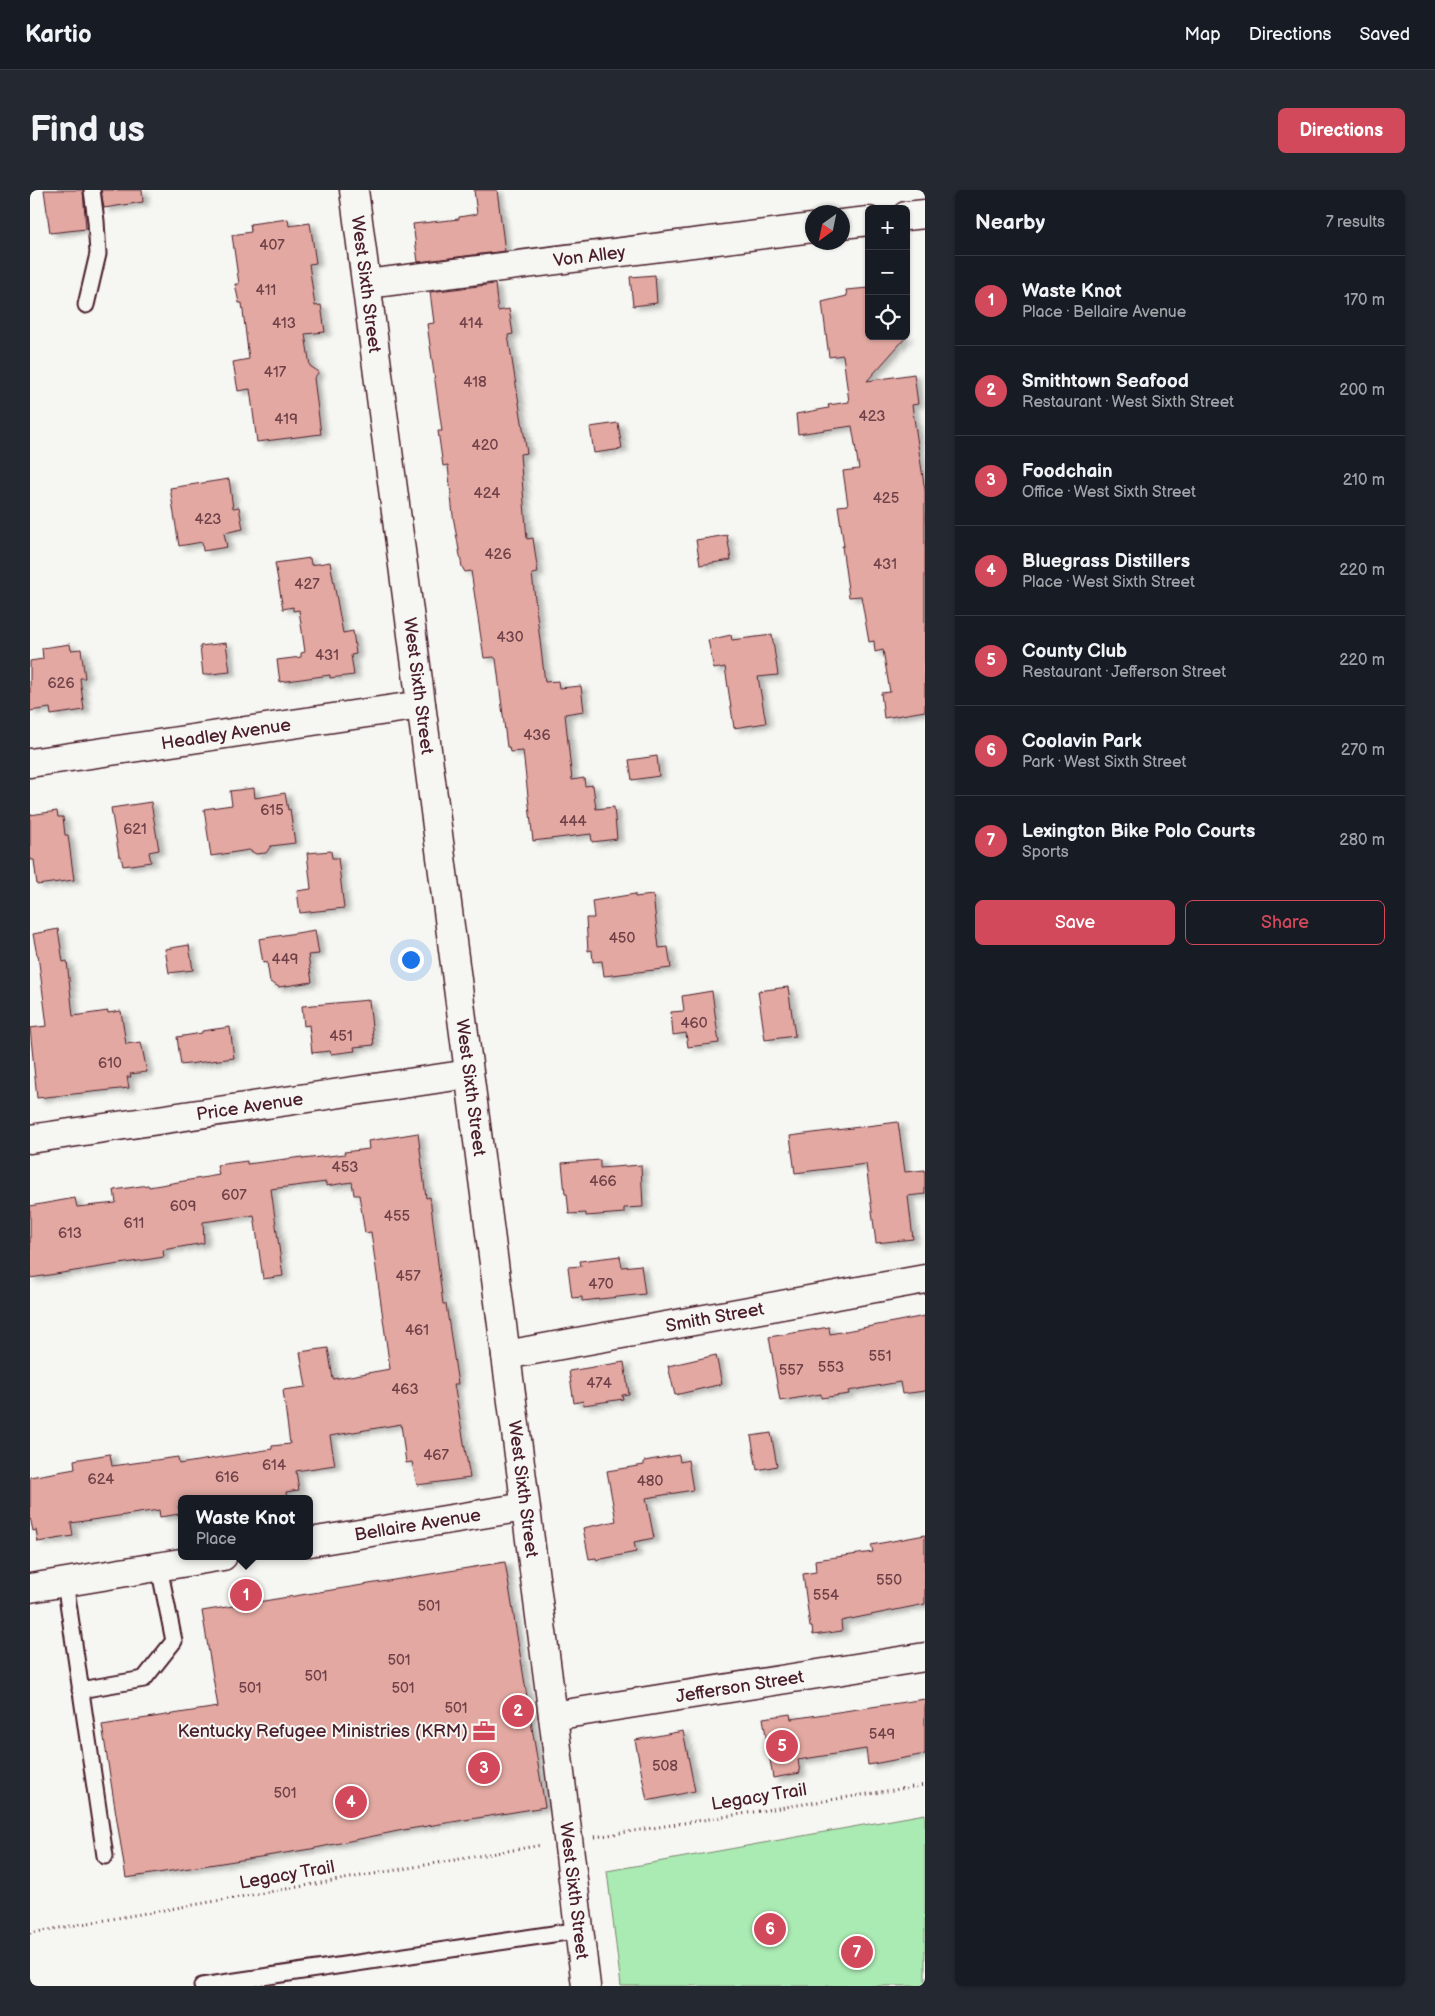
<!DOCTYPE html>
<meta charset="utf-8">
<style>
:root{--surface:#171b24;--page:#242831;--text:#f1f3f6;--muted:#9ea1a6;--line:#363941;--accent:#d1495b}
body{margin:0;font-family:"Balsamiq Sans",sans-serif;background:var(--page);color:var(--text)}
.controls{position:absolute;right:15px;top:15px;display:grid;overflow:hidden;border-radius:8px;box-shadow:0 1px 4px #0004}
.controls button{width:45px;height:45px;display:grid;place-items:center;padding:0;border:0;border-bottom:1px solid var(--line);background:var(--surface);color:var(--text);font:25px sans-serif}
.compass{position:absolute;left:775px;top:15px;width:45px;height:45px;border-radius:50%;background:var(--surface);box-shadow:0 1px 4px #0004;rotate:213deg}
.you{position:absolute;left:380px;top:769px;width:18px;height:18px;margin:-12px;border:4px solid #fff;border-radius:50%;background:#1a73e8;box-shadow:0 0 0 8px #1a73e833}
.badge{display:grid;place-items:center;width:32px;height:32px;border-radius:50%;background:var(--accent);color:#fff;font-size:16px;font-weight:700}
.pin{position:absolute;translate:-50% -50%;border:2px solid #fff;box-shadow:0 1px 5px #0006}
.popup{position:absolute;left:148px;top:1305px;width:135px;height:65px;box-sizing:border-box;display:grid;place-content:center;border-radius:8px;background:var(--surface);filter:drop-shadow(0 1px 4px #0005);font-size:16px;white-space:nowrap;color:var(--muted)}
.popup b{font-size:19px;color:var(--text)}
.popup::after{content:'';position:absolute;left:50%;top:100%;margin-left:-10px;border:10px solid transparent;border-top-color:var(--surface)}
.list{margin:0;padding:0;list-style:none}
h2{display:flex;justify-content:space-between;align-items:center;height:65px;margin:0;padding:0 20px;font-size:21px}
h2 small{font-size:16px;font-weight:400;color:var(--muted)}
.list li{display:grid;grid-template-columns:32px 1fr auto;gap:15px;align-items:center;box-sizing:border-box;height:90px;padding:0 20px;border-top:1px solid var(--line)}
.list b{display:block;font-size:19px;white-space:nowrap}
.list p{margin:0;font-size:16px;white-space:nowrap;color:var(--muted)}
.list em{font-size:16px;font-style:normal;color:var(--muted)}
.actions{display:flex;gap:10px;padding:15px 20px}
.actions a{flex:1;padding:11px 0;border:1px solid var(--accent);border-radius:8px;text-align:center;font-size:18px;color:var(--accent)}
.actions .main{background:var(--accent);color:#fff}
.icon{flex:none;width:28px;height:28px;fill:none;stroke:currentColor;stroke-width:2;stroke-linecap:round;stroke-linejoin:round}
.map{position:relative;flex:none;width:895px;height:1796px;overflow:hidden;border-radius:8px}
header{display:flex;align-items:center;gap:30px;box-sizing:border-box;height:70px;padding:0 25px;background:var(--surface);border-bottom:1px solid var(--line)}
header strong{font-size:24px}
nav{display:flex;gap:28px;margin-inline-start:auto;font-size:18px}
.intro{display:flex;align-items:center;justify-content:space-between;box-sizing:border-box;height:120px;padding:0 30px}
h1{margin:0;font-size:35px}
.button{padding:12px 22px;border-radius:8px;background:var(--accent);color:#fff;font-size:18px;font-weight:700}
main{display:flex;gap:30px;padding:0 30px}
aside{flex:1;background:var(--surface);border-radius:8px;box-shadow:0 1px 4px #0004}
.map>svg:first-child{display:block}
.green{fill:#aaebb3;stroke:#7a856f}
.building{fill:#e2a8a1;stroke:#4a1f2b;filter:url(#shadow)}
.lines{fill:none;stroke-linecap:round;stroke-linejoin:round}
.service-casing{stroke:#4a1f2b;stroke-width:19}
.minor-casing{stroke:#4a1f2b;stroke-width:31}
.tertiary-casing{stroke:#4a1f2b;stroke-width:31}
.path{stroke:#4a1f2b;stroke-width:3;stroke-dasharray:1 4;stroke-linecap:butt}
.service{stroke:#f6f6f2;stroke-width:15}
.minor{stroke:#f6f6f2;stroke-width:28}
.tertiary{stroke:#f6f6f2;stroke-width:28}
.labels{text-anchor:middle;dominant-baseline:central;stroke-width:4;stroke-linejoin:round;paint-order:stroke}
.number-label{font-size:15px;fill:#704148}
.street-label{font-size:18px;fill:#4a1f2b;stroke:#f6f6f2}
.poi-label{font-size:18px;fill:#4a1f2b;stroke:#f6f6f2;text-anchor:end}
</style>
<header>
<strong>Kartio</strong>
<nav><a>Map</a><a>Directions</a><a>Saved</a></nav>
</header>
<div class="intro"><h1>Find us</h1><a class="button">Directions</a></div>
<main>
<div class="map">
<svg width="895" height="1796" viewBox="0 0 895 1796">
<defs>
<filter id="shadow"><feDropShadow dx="5.5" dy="3" stdDeviation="2.5" flood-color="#0004"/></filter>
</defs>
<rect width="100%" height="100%" fill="#f6f6f2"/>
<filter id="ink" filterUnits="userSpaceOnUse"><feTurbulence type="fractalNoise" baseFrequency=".02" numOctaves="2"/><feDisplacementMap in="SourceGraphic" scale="10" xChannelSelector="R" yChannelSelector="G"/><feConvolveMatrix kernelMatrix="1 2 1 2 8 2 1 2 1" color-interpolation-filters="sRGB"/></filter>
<g filter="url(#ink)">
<path class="green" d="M895,1624V1796H591L577,1681Z"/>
<g class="building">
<path d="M14,0H53L56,39L20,43Z"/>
<path d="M71,0H112L113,12L74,18Z"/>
<path d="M444,0H467L475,61L388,72L383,34L429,29V27L447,24Z"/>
<path d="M258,29L259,36L280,33L286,73L279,74L285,116L291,115L295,142L275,144L280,176L289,182L284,188L291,244L227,252L220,199L208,201L203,172L219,169L212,113H209L205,94H209L202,45L221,42L220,34Z"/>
<path d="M625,85L627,113L603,116L600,87Z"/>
<path d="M465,94L468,121L479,119L483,144L478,145L497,263L490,264L497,349L503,348L508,383L502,384L515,492L528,491L529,498L551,496L554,521L535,524L542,590L554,588L555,596L563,595L566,619L584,617L587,649L562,652L561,644L503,651L493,561L480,562L479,557H477L466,469L464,467L454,468L441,381L435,382L432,377L423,326L418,275L413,276L408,241H412L397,134L404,133L400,102Z"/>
<path d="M839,98V146H877L837,191L884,184L888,214L882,215L895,301V521L854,528L851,503L860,502L853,460L845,462L844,451L839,452L831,406L819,407L812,356H814L808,316L818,315L813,281L829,279L822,236L768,244L766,224L799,218L798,215L819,212L813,165L799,167L792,112L817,106L816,100Z"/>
<path d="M588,233L592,259L564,263L560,237Z"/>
<path d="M199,289L203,318L209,317L213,339L194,343L197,357L173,361L172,352L149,356L140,298Z"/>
<path d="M697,345L701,370L670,375L666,350Z"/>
<path d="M280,368L281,375L300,372L313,443L323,441L326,464L321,465L324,485L300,488V485L250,492L247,470L271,467V463L275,462L269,420L263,421V417L253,419L245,373Z"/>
<path d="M701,445L702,450L742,445L748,485L728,487L736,533L704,538L695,477L684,479L678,450Z"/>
<path d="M196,453L200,482L173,485L170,456Z"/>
<path d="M40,454L41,460L51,459L55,488H50L54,520L21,525L20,518L0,521V471L13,469L12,458Z"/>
<path d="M627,566L629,586L602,590L599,570Z"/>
<path d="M224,598L225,608L255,603L258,620L260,619L265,653L241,656L236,663L226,664L219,660L181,666L174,619L202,615L200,601Z"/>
<path d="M121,612L129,660L119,662L121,672L93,676L91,666H89L81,618Z"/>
<path d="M27,621L28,627H33L35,645H38L44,690L7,695L4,670H0V625Z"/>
<path d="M301,661L302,668H308L314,718L270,723L267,701L281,699L277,663Z"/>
<path d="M605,704V707L623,705L629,758L638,757L641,778L574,786L572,771L563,772L562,760L558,761L556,728H564L562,711Z"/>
<path d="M28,739L33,772L37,771L43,826L78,821V823L91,821L96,854L111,852L117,882L100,884L101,887H97L99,898L7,908L0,838L17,836L8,765H7L3,744Z"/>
<path d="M285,740L289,764L278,765L282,792L249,797L240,792L237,772L233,773L229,749Z"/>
<path d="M159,755L163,780L139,783L135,759Z"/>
<path d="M758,797L765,846L735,850L728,801Z"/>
<path d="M682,801L689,853L658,857L656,843L643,845L641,822L654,821L652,806Z"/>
<path d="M339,810L344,855L324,857L325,861L301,864L300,861L282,863L279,835L274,836L272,816Z"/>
<path d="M200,837L204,868L151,875L147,847L172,843V841Z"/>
<path d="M868,932L875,982L895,980V1004L878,1006L883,1049L846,1053L836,974L765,983L760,946Z"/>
<path d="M388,943L396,1008L400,1007L413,1114H416L428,1194H424L440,1288L387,1295L382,1272L376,1273L371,1234L300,1246L305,1275L266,1281L269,1300L256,1302L257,1307L244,1309H152V1316H148L150,1324L130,1327L129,1320L41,1333L43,1346L8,1352L6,1340L3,1341L0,1327V1287L45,1279L44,1270L80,1264L82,1276L148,1267L149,1274L242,1259V1256L260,1254L253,1200L276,1197L270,1162L298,1158L303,1189L360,1179L341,1042L335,1043L329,1005H324L322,992L296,996V992L241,999L253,1086L233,1089L224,1025L173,1032L174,1053L133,1060L134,1067L0,1088V1016L45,1008L47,1017L86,1013L84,1000L118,995L119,997L189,985L187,975L217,971V974L272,967L273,969L315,964L314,962L339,959L338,951Z"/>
<path d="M570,970V978L611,975L613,1017L594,1018V1023L556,1026V1023L539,1024L537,1004H535L532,973Z"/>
<path d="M590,1066L592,1077L611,1075L615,1104L552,1111V1107L542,1108L538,1077L551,1076L550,1071Z"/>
<path d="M895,1126V1201L872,1204L870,1192L818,1201L819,1204L791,1208V1204L750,1211L739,1147L799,1137L800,1144Z"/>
<path d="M686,1165L692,1194L645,1205L638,1176Z"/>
<path d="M594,1172L599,1204L592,1205L593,1209L554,1215L553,1211L544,1213L539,1181Z"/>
<path d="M741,1243L747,1276L727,1280L721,1246Z"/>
<path d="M649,1265L650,1272L658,1270L663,1300L616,1308L624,1348L604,1352L606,1362L567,1370L566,1368L559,1369L553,1338L586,1331L577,1281L614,1275V1271Z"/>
<path d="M895,1345V1414L811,1431L812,1441L783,1445L782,1437H780L773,1384L786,1382L785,1370L843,1362L841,1355Z"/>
<path d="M475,1372L515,1617L373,1640L281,1659L96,1688L72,1535L188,1517L172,1421Z"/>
<path d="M895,1509V1564L838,1575L836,1559L768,1570L770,1583L743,1588L733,1528L760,1524L761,1529Z"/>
<path d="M653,1541L665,1601L617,1611L605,1550Z"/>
</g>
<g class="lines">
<defs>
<g id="service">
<path d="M56,115L68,64L66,31L62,0"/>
<path d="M35,1392L75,1666"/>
<path d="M50,1500L114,1489L144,1451L129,1377"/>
<path d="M172,1796L550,1740"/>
</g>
<g id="minor">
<path d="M876,26L895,24"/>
<path d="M812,34L839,31"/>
<path id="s1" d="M337,94L782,38"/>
<path id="s2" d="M0,573L391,515"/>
<path id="s3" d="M0,949L439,884"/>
<path id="s4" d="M476,1165L895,1089"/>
<path id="s5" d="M280,1352L495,1317"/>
<path d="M0,1398L193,1366"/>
<path id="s6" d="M523,1526L556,1796"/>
</g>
<g id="tertiary">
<path id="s7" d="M324,0L523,1526L895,1467"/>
</g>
</defs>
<use href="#service" class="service-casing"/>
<use href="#minor" class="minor-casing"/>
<use href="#tertiary" class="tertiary-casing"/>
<g class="path">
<path d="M565,1647L895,1595"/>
<path d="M0,1743L512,1655"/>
</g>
<use href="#service" class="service"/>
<use href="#minor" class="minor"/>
<use href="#tertiary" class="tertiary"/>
</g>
</g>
<defs>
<symbol id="office-bare" viewBox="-9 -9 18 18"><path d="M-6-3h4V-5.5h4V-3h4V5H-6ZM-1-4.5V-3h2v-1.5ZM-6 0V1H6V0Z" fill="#d1495b" stroke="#f6f6f2" stroke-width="2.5" paint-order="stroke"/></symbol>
</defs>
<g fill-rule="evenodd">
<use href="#office-bare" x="438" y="1525" width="32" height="32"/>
</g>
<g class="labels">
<g class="number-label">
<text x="242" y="55">407</text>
<text x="236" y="100">411</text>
<text x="254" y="133">413</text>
<text x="441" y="133">414</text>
<text x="245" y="182">417</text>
<text x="445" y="192">418</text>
<text x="842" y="226">423</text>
<text x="256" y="229">419</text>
<text x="455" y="255">420</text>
<text x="457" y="303">424</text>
<text x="856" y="308">425</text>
<text x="178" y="329">423</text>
<text x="468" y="364">426</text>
<text x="855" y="374">431</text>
<text x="277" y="394">427</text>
<text x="480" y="447">430</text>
<text x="297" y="465">431</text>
<text x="31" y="493">626</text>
<text x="507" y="545">436</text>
<text x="242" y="620">615</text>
<text x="543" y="631">444</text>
<text x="105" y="639">621</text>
<text x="592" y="748">450</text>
<text x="255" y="769">449</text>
<text x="664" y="833">460</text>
<text x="311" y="846">451</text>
<text x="80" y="873">610</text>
<text x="315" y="977">453</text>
<text x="573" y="991">466</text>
<text x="204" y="1005">607</text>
<text x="153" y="1016">609</text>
<text x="367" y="1026">455</text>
<text x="104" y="1033">611</text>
<text x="40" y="1043">613</text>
<text x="378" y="1086">457</text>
<text x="571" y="1094">470</text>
<text x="387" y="1140">461</text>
<text x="850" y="1166">551</text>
<text x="801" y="1177">553</text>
<text x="761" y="1180">557</text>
<text x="569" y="1193">474</text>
<text x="375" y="1199">463</text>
<text x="406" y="1265">467</text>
<text x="244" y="1275">614</text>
<text x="197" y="1287">616</text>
<text x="71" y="1289">624</text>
<text x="620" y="1291">480</text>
<text x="859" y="1390">550</text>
<text x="796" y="1405">554</text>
<text x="399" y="1416">501</text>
<text x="369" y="1470">501</text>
<text x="286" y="1486">501</text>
<text x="220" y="1498">501</text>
<text x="373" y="1498">501</text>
<text x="426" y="1518">501</text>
<text x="852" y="1544">549</text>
<text x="635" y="1576">508</text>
<text x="255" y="1603">501</text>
</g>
<g class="street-label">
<text stroke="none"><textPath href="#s1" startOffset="224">Von Alley</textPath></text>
<text stroke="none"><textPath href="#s7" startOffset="95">West Sixth Street</textPath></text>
<text stroke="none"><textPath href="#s7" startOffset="500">West Sixth Street</textPath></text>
<text stroke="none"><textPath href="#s2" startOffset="198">Headley Avenue</textPath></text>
<text stroke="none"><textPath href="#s7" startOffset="905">West Sixth Street</textPath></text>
<text stroke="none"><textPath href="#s3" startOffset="222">Price Avenue</textPath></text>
<text stroke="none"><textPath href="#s4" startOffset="212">Smith Street</textPath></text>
<text stroke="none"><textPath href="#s7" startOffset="1310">West Sixth Street</textPath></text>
<text stroke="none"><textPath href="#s5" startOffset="109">Bellaire Avenue</textPath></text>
<text stroke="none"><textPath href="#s7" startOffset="1728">Jefferson Street</textPath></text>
<text transform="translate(729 1607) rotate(-9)">Legacy Trail</text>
<text transform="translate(257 1685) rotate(-10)">Legacy Trail</text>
<text stroke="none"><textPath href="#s6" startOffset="176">West Sixth Street</textPath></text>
</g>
<g class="poi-label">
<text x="438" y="1541">Kentucky Refugee Ministries (KRM)</text>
</g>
</g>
</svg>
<div class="controls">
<button>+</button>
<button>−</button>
<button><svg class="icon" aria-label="locate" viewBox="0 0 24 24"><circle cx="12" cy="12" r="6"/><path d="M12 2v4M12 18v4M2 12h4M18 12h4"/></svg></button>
</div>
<svg class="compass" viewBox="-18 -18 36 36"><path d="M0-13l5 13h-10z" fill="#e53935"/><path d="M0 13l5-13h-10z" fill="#9ea1a6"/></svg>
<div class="you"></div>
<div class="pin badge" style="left:216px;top:1405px">1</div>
<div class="popup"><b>Waste Knot</b>Place</div>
<div class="pin badge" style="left:488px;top:1521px">2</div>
<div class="pin badge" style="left:454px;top:1578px">3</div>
<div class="pin badge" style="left:321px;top:1612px">4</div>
<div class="pin badge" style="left:752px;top:1556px">5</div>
<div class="pin badge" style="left:740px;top:1739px">6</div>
<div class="pin badge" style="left:827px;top:1762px">7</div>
</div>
<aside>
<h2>Nearby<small>7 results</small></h2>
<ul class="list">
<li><span class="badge">1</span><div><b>Waste Knot</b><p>Place · Bellaire Avenue</p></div><em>170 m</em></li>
<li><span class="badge">2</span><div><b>Smithtown Seafood</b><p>Restaurant · West Sixth Street</p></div><em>200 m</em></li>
<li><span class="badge">3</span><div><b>Foodchain</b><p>Office · West Sixth Street</p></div><em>210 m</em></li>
<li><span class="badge">4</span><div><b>Bluegrass Distillers</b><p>Place · West Sixth Street</p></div><em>220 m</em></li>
<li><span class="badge">5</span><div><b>County Club</b><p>Restaurant · Jefferson Street</p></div><em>220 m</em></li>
<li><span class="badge">6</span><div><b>Coolavin Park</b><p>Park · West Sixth Street</p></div><em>270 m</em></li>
<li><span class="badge">7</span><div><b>Lexington Bike Polo Courts</b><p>Sports</p></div><em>280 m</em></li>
</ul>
<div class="actions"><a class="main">Save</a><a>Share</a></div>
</aside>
</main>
